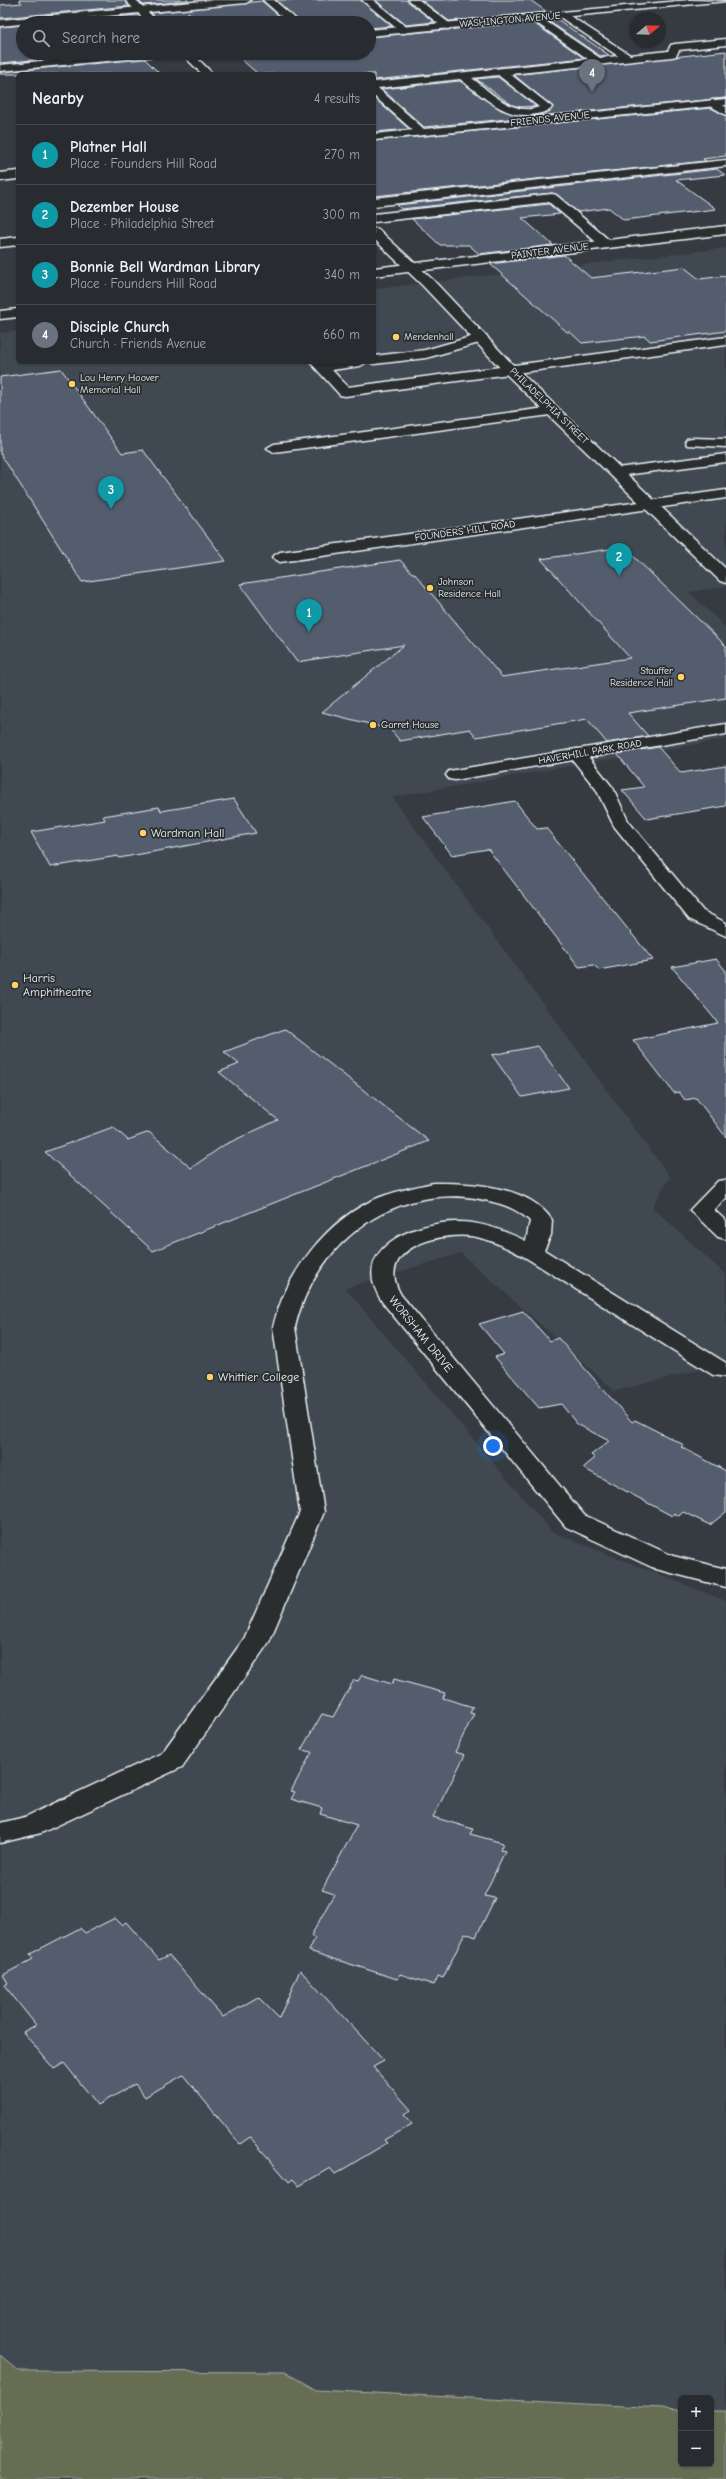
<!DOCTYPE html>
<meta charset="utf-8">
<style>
:root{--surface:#282c31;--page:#303439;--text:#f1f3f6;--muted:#a5a7ab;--line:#44484d;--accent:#ffd166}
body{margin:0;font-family:"Comic Neue",sans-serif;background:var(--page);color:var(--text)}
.controls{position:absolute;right:12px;bottom:12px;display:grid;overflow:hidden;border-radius:6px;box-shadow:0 1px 3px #0004}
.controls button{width:36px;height:36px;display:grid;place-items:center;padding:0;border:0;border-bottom:1px solid var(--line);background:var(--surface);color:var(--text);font:20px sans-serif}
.compass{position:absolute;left:630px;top:12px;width:36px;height:36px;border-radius:50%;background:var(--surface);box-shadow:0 1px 3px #0004;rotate:71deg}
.you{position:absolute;left:493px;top:1446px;width:14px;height:14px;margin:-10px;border:3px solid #fff;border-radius:50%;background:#1a73e8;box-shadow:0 0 0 6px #1a73e833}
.badge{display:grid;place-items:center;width:26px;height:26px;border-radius:50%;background:var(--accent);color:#fff;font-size:13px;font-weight:700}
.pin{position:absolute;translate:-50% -33px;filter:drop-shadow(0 1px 2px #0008)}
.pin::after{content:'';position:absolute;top:21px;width:14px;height:12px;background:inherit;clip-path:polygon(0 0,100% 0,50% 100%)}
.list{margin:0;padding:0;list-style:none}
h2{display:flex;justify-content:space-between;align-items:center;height:52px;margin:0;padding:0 16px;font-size:17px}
h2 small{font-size:13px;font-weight:400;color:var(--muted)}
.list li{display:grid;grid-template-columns:26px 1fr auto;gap:12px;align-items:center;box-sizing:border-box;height:60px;padding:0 16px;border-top:1px solid var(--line)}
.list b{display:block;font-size:15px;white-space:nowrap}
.list p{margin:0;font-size:13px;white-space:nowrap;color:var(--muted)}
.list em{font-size:13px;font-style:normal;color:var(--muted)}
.icon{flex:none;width:22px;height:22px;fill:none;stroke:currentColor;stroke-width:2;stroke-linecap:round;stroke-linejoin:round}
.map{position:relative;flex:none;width:726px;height:2479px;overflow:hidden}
.search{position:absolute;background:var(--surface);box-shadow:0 1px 3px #0004;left:16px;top:16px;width:360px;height:44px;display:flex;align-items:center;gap:10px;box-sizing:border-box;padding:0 14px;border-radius:22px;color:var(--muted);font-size:15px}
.panel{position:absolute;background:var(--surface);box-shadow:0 1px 3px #0004;left:16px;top:72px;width:360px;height:292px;border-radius:6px}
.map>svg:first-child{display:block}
.built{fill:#414851;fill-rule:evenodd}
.green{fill:#666d53;stroke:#a7afa6}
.building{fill:#525d6e;stroke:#e8f1f8}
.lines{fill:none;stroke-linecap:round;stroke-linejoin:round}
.service-casing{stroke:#e8f1f8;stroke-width:3}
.minor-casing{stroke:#e8f1f8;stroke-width:3}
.tertiary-casing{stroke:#e8f1f8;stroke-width:3}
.secondary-casing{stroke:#e8f1f8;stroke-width:3}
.service{fill:#2a2d2e;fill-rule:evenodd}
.minor{fill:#2a2d2e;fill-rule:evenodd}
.tertiary{fill:#2a2d2e;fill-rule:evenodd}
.secondary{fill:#2a2d2e;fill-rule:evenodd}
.poi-dot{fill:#ffd166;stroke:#2a2d2e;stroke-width:1.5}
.labels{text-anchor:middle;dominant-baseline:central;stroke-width:3.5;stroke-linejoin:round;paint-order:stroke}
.far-street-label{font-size:10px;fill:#e8f1f8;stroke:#2a2d2e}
.far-poi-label{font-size:10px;fill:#e8f1f8;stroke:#2a2d2e;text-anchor:start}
.poi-label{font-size:12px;fill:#e8f1f8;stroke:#2a2d2e;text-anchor:start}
.street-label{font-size:12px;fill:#e8f1f8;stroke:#2a2d2e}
</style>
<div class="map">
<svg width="726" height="2479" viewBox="0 0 726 2479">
<rect width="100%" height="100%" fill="#363b41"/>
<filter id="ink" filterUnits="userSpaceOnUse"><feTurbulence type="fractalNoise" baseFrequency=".025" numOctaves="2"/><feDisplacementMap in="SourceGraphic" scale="8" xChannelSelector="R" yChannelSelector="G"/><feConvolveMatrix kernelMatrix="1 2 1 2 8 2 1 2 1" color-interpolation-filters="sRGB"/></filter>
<g filter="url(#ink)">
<path class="built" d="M726,248V586L689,592L726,628V739L392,797L670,1177L652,1207L726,1275V1363L615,1391L461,1253L345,1288L552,1532L726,1601V2479H0V333L18,331V362H374V289ZM681,2398H711V2464H681Z"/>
<path class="green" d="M0,2355L19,2371L285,2372L316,2390L681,2409V2464H711V2411H726V2479H0Z"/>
<g class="building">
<path d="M19,0H124L129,6L0,18V5L22,3Z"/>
<path d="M138,0H188V1L143,5Z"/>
<path d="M276,0H361L392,26L369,28V23H301Z"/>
<path d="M375,0H407L434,22L406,25Z"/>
<path d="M421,0H530L547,12L449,21Z"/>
<path d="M262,1L287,23H201L188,12L189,23H160L151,13Z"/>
<path d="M138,15L146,23H48Z"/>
<path d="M557,19L609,55L600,56L547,20Z"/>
<path d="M532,22L584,58L374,80V74H258L234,53H369V37Z"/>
<path d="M23,25V53H108L0,63V27Z"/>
<path d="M726,51V98L424,127L382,89L460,81L501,110L524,116H537L550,111L553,107L514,75Z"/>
<path d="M145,59L160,74H0V72Z"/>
<path d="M498,77L536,106L521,107L512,105L476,79Z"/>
<path d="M374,98L409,129L374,132Z"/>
<path d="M711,108L726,116V156L703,159L706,161L374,196V141Z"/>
<path d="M717,169L725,175L676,180L716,209L624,220L609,208L578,212L552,193L401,209L397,205Z"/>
<path d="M549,204L560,214L522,218L553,245L479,254L469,245H440L412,219Z"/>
<path d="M564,255L591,278L684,267L699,279L726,276V331L650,341L645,336L582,343L570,332H567L490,264Z"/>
<path d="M61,369L122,453L143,450L226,561L82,582L0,453V377Z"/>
<path d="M624,547L726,646V698L628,713L648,736L607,743L587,719L476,737L470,729L400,741L385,723L381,727L322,712L404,645L297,662L240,584L400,560L412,573H414L502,677L630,658L541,559Z"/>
<path d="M658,747L681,773L726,766V806L647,819L622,790L644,787L617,754Z"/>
<path d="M234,799L256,833L119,858L118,856L50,867L31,832L105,820L103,816L159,807L161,811Z"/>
<path d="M515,801L537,829L546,828L653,960L599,970L594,965L579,967L488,849L452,855L423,817Z"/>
<path d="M716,959L726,971V1137L696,1098L685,1100L679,1092L674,1093L633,1040L718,1023L672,967Z"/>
<path d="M285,1029L429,1141L153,1251L45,1152L113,1127L128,1140L149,1132L191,1168L224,1145L278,1120L219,1072L239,1064L224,1052Z"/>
<path d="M538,1046L569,1088L522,1097L492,1055Z"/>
<path d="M523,1311L550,1341L558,1338L632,1422L635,1420L684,1445L681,1447L726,1471V1512L710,1525L683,1512L679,1516L674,1513L672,1516L583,1468L595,1458L591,1455L609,1441L577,1424L561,1404L539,1408L495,1357L504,1354L479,1324Z"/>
<path d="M362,1675L392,1684L394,1679L445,1693L443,1698L473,1707L470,1713L474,1714L455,1752L465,1755L433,1817L473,1829L470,1834L503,1843L500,1850L505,1851L484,1896L495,1898L476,1937L465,1933L443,1978L438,1976L434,1985L400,1974L397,1979L309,1951L315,1938L311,1936L334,1894L322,1890L357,1825L320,1814L322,1808L291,1799L295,1792L291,1791L312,1752L301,1750L322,1714L333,1717L354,1680L358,1681Z"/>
<path d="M115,1918L122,1925L126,1922L159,1960L169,1955L223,2017L258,1997L279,2018L300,1970L384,2061L373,2067L411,2110L404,2115L412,2124L384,2140L387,2143L335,2174L330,2168L299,2186L293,2179L289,2182L250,2137L240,2144L183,2075L145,2097L135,2084L98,2105L64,2063L54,2069L23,2032L36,2025L4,1985L8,1983L3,1975L33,1959L30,1954L80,1928L85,1933Z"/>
</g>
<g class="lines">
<defs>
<g id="service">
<path d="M214,0H251L246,3L0,26V20Z"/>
<path d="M263,0H274L300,23H289Z"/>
<path d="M362,0H373L410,30L405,33L401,32Z"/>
<path d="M408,0H419L453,26L448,29L444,28Z"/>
<path d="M564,12L630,55L668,51L671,45L675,44L726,39V45L679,50L676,56L672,57L510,74L552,107L550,110C512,126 489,101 460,79L378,88L425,130V134H417L374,96V82L588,59L531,19L530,17L535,14L600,58L618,56L560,17L559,15ZM498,75L539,107C514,117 490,92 472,78Z"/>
<path d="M713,100L726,107V115L709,105V101Z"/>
<path d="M726,160V166L374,206V198Z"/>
<path d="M552,194L556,195L610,241L612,244L610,247H602L549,202L374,222V214Z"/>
<path d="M18,237V245L0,247V239Z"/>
<path d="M481,334L486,335L488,338L486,341L426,358L374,364L369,362H374V356L425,350Z"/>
<path d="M726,337V345L345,396L340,395L310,362H367L360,366L332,370L348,387Z"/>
<path d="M692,438L726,439V447L687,445L685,442L687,439Z"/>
<path d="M726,454V462L617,476L610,472L617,468Z"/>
<path d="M726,490V498L280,562L272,557L280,552Z"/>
<path d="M577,749L583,750L613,788L628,821L703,911L726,923V936L689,919L614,826L596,789L568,754L571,750Z"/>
</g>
<g id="minor">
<path d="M690,0L726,1L369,36V30Z"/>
<path d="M124,53H163L158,56L0,71V65Z"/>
<path d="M726,99V105L374,140V134Z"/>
<path d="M18,171V179L0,181V173Z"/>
<path d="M553,407L560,411L558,414L274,452L267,448L274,444Z"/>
<path d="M726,724V734L455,780L449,779L446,775L449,771L455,770Z"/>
<path d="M726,1180V1198L714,1210L726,1221V1239L718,1237L690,1210L718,1181Z"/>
<path d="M434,1183C471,1183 528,1185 552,1220L551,1235L544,1250L726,1363V1377L713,1375L528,1259C510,1249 491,1239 471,1236C436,1232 374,1250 401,1295L584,1515L673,1556L726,1569V1587L656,1569L566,1527L383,1303C346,1249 414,1222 458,1222C482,1222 505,1231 526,1241L530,1221C515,1206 495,1202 475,1198C391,1185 314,1245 295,1327L324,1512L269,1642L182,1767L41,1833L0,1843V1823L25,1817L162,1753L244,1639L300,1512L273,1327C285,1275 327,1219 378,1198C396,1191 414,1187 434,1183Z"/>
</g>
<g id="tertiary">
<path d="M125,0H136L159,23H148Z"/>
<path d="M181,53H192L213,74H202Z"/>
<path d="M374,228L378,229L433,280L516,368L726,569V583L720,581L506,374L423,286L374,239Z"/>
</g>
<g id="secondary">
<path d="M726,226V234L374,276V268Z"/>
<path d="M18,309V317L0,319V311Z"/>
</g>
</defs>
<use href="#service" class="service-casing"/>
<use href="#minor" class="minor-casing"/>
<use href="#tertiary" class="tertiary-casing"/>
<use href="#secondary" class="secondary-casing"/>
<use href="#service" class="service"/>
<use href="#minor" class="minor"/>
<use href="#tertiary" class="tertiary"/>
<use href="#secondary" class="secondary"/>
</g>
</g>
<g class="poi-dot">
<circle cx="396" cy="337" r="4"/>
<circle cx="72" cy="384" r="4"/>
<circle cx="430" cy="588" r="4"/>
<circle cx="681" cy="677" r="4"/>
<circle cx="373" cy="725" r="4"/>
<circle cx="143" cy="833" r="4"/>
<circle cx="15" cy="985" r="4"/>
<circle cx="210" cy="1377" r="4"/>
</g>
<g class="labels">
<g class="far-street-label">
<text transform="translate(510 20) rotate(-5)">WASHINGTON AVENUE</text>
<text transform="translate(550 119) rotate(-6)">FRIENDS AVENUE</text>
<text transform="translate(550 251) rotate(-7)">PAINTER AVENUE</text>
<text transform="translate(549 406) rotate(44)">PHILADELPHIA STREET</text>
<text transform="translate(465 531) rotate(-8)">FOUNDERS HILL ROAD</text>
<text transform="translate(590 752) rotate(-10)">HAVERHILL PARK ROAD</text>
</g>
<g class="far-poi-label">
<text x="404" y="337">Mendenhall</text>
<text x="80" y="378">Lou Henry Hoover<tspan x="80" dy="12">Memorial Hall</tspan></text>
<text x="438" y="582">Johnson<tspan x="438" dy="12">Residence Hall</tspan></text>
<text x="673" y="671" text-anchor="end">Stauffer<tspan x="673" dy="12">Residence Hall</tspan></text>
<text x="381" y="725">Garret House</text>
</g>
<g class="poi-label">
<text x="151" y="833">Wardman Hall</text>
<text x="23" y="978">Harris<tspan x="23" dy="14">Amphitheatre</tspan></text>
<text x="218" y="1377">Whittier College</text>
</g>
<g class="street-label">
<text transform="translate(421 1334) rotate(51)">WORSHAM DRIVE</text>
</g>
</g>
</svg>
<div class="controls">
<button>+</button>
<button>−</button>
</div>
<svg class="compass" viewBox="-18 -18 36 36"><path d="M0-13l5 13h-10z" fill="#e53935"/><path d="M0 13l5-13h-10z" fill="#a5a7ab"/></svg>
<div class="you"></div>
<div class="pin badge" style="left:309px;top:632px;background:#0f9aa8">1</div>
<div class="pin badge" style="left:619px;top:576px;background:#0f9aa8">2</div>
<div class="pin badge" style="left:111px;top:509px;background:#0f9aa8">3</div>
<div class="pin badge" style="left:592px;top:92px;background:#6b7280">4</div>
<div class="search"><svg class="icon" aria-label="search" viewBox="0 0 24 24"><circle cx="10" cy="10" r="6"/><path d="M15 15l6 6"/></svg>Search here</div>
<section class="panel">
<h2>Nearby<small>4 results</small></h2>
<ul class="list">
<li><span class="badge" style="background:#0f9aa8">1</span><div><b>Platner Hall</b><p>Place · Founders Hill Road</p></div><em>270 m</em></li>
<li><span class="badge" style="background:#0f9aa8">2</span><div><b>Dezember House</b><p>Place · Philadelphia Street</p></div><em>300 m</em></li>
<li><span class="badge" style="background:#0f9aa8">3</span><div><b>Bonnie Bell Wardman Library</b><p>Place · Founders Hill Road</p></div><em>340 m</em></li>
<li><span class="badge" style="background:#6b7280">4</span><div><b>Disciple Church</b><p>Church · Friends Avenue</p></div><em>660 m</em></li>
</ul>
</section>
</div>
